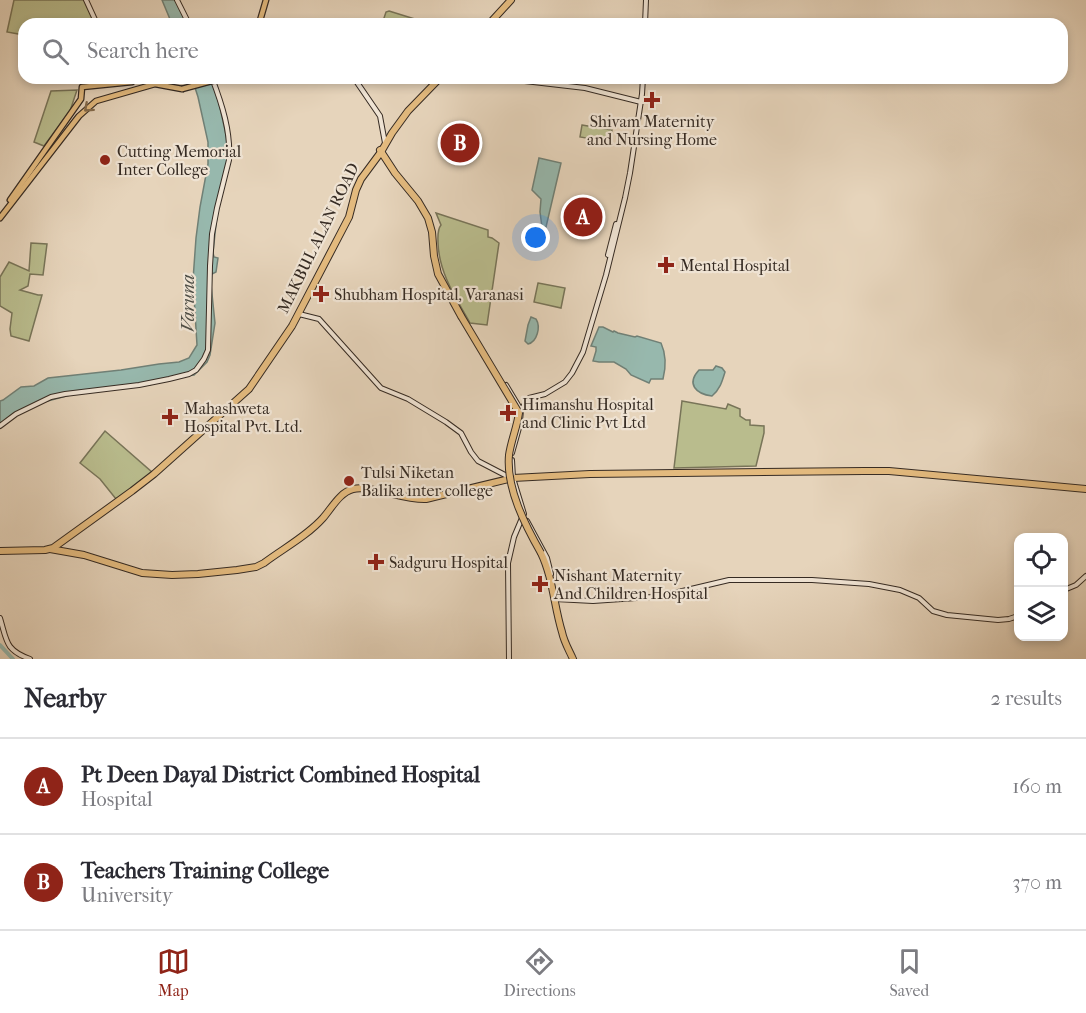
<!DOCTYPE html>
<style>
:root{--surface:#fff;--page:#f7f7f7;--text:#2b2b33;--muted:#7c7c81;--line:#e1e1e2;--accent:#8f2418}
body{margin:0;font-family:"IM FELL French Canon",serif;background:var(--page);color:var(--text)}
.controls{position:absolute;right:18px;bottom:18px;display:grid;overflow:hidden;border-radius:12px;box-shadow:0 3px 9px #0003}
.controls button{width:54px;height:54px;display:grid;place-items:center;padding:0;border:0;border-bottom:2px solid var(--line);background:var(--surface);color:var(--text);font:30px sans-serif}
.you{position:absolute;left:536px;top:238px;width:21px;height:21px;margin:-15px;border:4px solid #fff;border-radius:50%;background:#1a73e8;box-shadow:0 0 0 9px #1a73e833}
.badge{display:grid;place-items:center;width:39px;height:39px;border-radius:50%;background:var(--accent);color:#fff;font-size:20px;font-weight:700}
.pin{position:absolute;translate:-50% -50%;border:3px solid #fff;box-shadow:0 2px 6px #0006}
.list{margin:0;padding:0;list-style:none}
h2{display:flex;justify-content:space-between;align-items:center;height:78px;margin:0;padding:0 24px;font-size:26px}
h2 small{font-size:20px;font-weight:400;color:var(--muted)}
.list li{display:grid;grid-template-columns:39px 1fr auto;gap:18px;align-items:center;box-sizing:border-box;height:96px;padding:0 24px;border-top:2px solid var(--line)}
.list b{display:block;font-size:22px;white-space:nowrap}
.list p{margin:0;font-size:20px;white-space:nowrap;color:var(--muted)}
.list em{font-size:20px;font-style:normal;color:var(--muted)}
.icon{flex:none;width:33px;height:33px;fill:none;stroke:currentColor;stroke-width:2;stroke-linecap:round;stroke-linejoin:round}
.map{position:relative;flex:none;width:1086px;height:659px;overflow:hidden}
.search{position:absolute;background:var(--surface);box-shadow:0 3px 9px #0003;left:18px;right:18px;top:18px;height:66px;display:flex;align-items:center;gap:15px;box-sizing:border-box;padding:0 21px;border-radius:18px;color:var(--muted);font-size:22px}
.sheet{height:270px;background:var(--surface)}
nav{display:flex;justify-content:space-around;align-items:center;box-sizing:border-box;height:84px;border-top:2px solid var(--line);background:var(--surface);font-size:16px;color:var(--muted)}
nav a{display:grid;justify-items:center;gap:3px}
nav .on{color:var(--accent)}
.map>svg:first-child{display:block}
.green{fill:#b9bc8d;stroke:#787458;stroke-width:1.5}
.water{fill:#97b8ad;stroke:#708076;stroke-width:1.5}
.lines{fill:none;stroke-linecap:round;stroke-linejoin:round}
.river{stroke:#97b8ad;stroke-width:4}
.secondary-casing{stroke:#362b23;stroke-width:6}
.primary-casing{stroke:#362b23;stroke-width:7}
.highway-casing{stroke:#362b23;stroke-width:8}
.secondary{stroke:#efe3d3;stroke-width:4}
.primary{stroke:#e3ba7e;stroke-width:4.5}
.highway{stroke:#e3ba7e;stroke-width:6}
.primary-bridge-casing{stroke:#362b23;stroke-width:7;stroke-linecap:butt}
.highway-bridge-casing{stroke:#362b23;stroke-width:8;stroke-linecap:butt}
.primary-bridge{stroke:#e3ba7e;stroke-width:4.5}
.highway-bridge{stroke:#e3ba7e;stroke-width:6}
.oneway{stroke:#846b4c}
.poi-dot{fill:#8f2418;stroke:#efe3d3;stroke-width:2}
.labels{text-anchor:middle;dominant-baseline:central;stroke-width:4.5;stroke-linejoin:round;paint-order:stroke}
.poi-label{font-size:16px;fill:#362b23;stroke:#efe3d3;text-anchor:start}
.street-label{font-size:16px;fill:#362b23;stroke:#efe3d3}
.water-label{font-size:18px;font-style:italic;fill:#4e4e46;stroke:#efe3d3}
</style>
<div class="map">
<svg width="1086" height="659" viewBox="0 0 1086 659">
<rect width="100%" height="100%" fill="#e6d4bb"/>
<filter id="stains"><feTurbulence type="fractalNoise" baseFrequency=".00333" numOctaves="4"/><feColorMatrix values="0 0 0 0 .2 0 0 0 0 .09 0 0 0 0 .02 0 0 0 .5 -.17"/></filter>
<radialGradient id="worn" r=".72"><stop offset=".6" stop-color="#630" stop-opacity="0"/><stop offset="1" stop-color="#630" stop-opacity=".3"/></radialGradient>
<g class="green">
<path d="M14,0H85L95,24H24V35L7,32Z"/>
<path d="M389,11L418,20L416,24H382L386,12Z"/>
<path d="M77,90L70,111L44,146L34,142L51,91Z"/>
<path d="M582,125L612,130L610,142L580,137Z"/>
<path d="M436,213L488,230V237L492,238L499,243L487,325L470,323C456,298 439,273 438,243C438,236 437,230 441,225Z"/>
<path d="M31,243L47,244L43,275L30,274L28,286L20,290L38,295H42L29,341L11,336L10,329L12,313L0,306V277L9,262L29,271Z"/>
<path d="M538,283L565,288L561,308L534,302Z"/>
<path d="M682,401L726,409L728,404L740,409V416L746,420H750V425L764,426V433L756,466L674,468Z"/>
<path d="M105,431L153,473L116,499L100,479L80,463Z"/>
</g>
<g class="water">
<path d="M162,0H176L187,24H172Z"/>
<path d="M192,78H211L215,86L229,148L227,174L218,205L213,253L214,257L218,258L216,272L210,275L215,323L210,355L207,362L194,375L158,380L150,385L126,387L74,394L40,403L12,416L0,427V401L3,400L21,387L34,386L48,378L121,370L159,364L179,362L189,358L197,345L193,280L196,238L200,207L208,164V142L198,97Z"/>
<path d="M539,158L561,163L546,227H542L540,212L541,199L532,190Z"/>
<path d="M531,317L536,319C541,327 537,342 528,344L525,341L528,325Z"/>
<path d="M599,327H603L613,332L614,331L618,333L635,337L637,336L661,343C666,354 666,367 663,379H651L649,383L631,375L626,369L614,362H599L593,361L596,351V347L591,346Z"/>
<path d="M716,366L722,368L725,372C722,382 720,389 712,396C696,394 686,384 699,370H713Z"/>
</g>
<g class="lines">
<path class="river" d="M0,645L13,659"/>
<defs>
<g id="secondary">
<path d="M86,0L97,24"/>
<path d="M177,0L189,24"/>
<path d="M645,24L646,0"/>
<path d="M354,78L380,116L385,143"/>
<path d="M509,78L516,80L585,88L641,102"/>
<path d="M608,255L616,224"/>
<path d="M299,314L319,319L381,388L408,399L446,422L461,433L471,452L478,461L505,475"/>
<path d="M506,385L521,410L520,421"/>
<path d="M519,413L529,398L545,394L565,382L572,373L583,352L606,275L625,198L630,173L642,94L643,78"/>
<path d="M0,426L16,414L51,397L65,394L139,385L169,379L189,374L196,370L204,359L208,350L210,266L212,234L217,208L229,160C231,132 222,104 212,78"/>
<path d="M512,453L519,428"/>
<path d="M512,460L513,478L524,514"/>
<path d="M527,521L547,558L551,574"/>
<path d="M1064,590L1076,585L1086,576"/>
<path d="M555,599L593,601L651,597L674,593L729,580H812L869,584L900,590L919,598L933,611L947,615L998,620L1009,619L1018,616"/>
<path d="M0,618C7,641 5,650 30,659"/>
<path d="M509,659L508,563L514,537L522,518"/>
</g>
<g id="primary">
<path d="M259,24L266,0"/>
<path d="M10,200L81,99L82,87L132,82L136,78"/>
<path d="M0,218L79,116L96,101L155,84L182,89"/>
</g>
<g id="highway">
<path d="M489,24L511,0"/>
<path d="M380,150L395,173L418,201L428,218L432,232L434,256L438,274L461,316"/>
<path d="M50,549L84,555L142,573L172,575L198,574L237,570L256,567L264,563C284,548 307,536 323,518C331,509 340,492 353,489C372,485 403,500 426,499L513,478L590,474L864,471H889L1086,489"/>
<path d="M0,551L45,550L53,548L132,491L154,474L249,389L292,326L349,217L356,190L361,179L381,152L392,133L408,111L440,78"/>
<path d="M541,553C553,578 554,606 562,632C564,642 569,650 573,659"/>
</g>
</defs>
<use href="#secondary" class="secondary-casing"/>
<use href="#primary" class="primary-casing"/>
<use href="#highway" class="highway-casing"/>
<use href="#secondary" class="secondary"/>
<use href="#primary" class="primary"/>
<use href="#highway" class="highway"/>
<defs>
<path id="primary-bridge" d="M182,89L219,79"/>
<path id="highway-bridge" d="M461,316L519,413C517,427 511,441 509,455C506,488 525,525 541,553"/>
</defs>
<use href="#primary-bridge" class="primary-bridge-casing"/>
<use href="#highway-bridge" class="highway-bridge-casing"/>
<use href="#primary-bridge" class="primary-bridge"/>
<use href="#highway-bridge" class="highway-bridge"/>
</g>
<defs><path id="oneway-chevron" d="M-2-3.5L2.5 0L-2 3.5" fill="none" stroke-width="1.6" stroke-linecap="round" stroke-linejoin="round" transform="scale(1.5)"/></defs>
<use class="oneway" href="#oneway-chevron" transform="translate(88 108) rotate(138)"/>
<g class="poi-dot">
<path d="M649 91h6v6h6v6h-6v6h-6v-6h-6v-6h6z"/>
<circle cx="105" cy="160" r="6"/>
<path d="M663 256h6v6h6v6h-6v6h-6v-6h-6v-6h6z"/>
<path d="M318 285h6v6h6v6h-6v6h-6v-6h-6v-6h6z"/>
<path d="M505 404h6v6h6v6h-6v6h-6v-6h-6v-6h6z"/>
<path d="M167 408h6v6h6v6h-6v6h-6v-6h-6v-6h6z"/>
<circle cx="349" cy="481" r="6"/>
<path d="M373 553h6v6h6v6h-6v6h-6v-6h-6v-6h6z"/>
<path d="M537 575h6v6h6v6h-6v6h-6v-6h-6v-6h6z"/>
</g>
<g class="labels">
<g class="poi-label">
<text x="652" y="121" text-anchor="middle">Shivam Maternity<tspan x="652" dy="18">and Nursing Home</tspan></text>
<text x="117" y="151">Cutting Memorial<tspan x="117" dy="18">Inter College</tspan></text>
<text x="680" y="265">Mental Hospital</text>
<text x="334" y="294">Shubham Hospital, Varanasi</text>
<text x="522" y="404">Himanshu Hospital<tspan x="522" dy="18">and Clinic Pvt Ltd</tspan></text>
<text x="184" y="408">Mahashweta<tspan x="184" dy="18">Hospital Pvt. Ltd.</tspan></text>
<text x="361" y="472">Tulsi Niketan<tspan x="361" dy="18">Balika inter college</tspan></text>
<text x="389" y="562">Sadguru Hospital</text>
<text x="554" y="575">Nishant Maternity<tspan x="554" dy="18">And Children Hospital</tspan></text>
</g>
<g class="street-label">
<text transform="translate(318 238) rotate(-64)">MAKBUL ALAN ROAD</text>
</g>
<g class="water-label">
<text transform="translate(188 303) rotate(-90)">Varuna</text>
</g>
</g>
<rect width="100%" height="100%" filter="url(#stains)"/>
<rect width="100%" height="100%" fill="url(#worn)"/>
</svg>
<div class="controls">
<button><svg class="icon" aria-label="locate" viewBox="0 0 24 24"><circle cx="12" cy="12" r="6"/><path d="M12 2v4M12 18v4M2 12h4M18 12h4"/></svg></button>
<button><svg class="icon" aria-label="layers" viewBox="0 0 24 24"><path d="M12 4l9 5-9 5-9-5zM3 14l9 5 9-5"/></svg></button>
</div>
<div class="you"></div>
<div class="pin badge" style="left:583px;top:217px">A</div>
<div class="pin badge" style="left:460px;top:143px">B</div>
<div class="search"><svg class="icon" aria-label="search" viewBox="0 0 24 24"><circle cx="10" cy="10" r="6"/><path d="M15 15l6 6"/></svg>Search here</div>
</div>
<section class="sheet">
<h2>Nearby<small>2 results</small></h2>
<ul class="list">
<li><span class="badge">A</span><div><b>Pt Deen Dayal District Combined Hospital</b><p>Hospital</p></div><em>160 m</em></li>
<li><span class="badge">B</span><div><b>Teachers Training College</b><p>University</p></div><em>370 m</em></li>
</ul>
</section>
<nav>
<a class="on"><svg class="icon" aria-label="map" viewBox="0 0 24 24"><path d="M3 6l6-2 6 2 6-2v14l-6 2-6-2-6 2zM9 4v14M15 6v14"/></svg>Map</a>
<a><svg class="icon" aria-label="directions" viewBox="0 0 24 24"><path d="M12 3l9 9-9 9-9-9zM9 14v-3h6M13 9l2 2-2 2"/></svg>Directions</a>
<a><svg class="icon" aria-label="saved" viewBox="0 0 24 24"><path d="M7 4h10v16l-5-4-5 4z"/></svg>Saved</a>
</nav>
